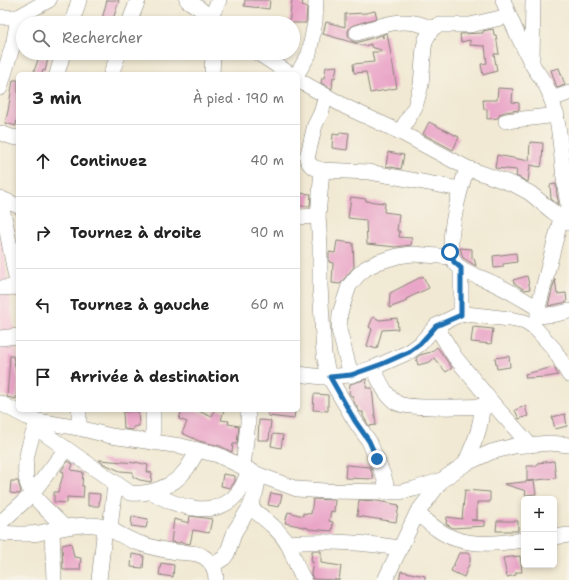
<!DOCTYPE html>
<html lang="fr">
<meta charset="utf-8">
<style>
:root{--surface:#fff;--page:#f2f2f2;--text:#222;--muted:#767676;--line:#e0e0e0}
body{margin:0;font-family:"Shantell Sans",sans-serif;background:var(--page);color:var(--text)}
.controls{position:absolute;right:12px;bottom:12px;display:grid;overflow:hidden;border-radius:6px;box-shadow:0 2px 6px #0003}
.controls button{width:36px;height:36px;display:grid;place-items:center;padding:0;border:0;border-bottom:1px solid var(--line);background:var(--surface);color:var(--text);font:20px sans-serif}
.stop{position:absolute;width:12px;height:12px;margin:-9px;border:3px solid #1f6fb2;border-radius:50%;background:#fff}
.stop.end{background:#1f6fb2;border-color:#fff;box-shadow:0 1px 4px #0008}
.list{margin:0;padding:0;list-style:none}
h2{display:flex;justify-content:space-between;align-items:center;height:52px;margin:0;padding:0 16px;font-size:17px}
h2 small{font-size:13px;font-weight:400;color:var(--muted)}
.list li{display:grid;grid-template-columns:26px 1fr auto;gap:12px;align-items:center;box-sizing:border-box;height:72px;padding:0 16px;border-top:1px solid var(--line)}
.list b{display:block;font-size:15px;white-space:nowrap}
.list em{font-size:13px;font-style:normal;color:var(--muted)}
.icon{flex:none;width:22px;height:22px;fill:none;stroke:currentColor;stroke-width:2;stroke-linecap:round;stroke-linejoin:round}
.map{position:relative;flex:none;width:569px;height:580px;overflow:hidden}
.search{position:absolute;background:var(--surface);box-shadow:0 2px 6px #0003;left:16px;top:16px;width:284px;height:44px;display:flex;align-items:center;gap:10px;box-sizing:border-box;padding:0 14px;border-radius:22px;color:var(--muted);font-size:15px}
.panel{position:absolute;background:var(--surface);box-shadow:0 2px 6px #0003;left:16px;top:72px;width:284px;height:340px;border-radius:6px}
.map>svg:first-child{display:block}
.built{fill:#f5cfda}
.building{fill:#eaa6c8}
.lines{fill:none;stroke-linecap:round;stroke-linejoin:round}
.minor-casing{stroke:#868278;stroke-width:16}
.minor{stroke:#fff;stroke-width:15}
.route{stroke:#1f6fb2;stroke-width:5}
</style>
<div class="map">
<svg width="569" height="580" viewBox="0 0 569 580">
<rect width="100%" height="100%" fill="#f7f3e8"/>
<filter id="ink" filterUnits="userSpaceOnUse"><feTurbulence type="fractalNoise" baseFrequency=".025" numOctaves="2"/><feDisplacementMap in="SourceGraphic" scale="8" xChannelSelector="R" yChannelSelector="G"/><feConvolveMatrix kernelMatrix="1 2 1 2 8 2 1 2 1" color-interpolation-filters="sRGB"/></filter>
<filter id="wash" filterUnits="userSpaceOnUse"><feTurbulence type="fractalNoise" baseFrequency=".012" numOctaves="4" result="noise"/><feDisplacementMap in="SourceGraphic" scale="16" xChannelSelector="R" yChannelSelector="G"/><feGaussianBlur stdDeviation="0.9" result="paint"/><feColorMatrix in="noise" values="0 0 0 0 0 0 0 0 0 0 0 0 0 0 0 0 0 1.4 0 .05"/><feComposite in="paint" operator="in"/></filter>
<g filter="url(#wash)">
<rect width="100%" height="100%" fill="#f1e9d3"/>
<path class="built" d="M0,223L18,359V397L0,395Z"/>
<g id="blocks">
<g class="building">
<path d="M107,0H119L112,23H101Z"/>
<path d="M245,0H270L269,9L244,6Z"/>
<path d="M292,0H303L302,5L307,7L306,23H289Z"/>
<path d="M375,11L377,18L354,25L350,27L348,31V35L351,40L355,42H359L382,35L383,38V34L387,33L397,88L370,93L366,72L354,73L353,64L374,62L372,52H381V50L371,47V44L365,46L323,34L326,22L345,27V14L366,13Z"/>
<path d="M493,29L494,35H496L499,54H494L497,71L483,75L481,64L487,63L485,46L470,45V40L461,42L460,34L483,33V31Z"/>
<path d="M39,57L48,59L45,71L43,70L42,74H33Z"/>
<path d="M337,66L335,78L333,77L332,89L321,83L322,78H324L326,67Z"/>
<path d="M559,68L565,85L557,88L551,70Z"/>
<path d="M13,80H18V114L16,126L5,123L8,111Z"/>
<path d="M498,88L513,89L512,102L519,103V110L505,112L500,114L498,118L487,119V109H484L483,100H497Z"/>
<path d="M429,122L459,137L453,150L423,134Z"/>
<path d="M340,132L349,133L347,150L332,148L333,134L339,135Z"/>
<path d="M530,142L543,143L542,162L541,167L530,165L528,182L516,176L517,170L495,168L497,155L529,161Z"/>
<path d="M388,152L404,155L401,169L386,166Z"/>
<path d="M556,184L557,196L559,205L551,199L550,185Z"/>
<path d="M298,193L311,194L310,206H298Z"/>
<path d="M351,197L366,199V201L385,203L384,212L399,214L397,231H400L399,237L412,238L411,245L396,247L367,244L366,220L348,218Z"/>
<path d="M337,241L353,243L354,267L340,284L332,283L333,263L329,262V252L335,253Z"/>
<path d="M460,248L472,249V259L474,258L476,266L463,258Z"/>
<path d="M516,253L517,262L503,264V267L494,268L493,256Z"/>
<path d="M423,276L429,288L406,299L407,301L389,308L390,293Z"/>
<path d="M527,276L530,289L525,290L514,283L513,280Z"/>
<path d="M555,279L557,294L566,293L567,302L548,306Z"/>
<path d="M373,317L380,320L397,318L398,329L382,330L377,349L367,346L372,329L369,327Z"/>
<path d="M473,327L493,329L491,344L471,342Z"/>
<path d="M437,347L452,368L446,372L434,358L430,362L418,365L416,358L420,355L431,352Z"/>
<path d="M10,356H13L18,381L16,399L7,397Z"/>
<path d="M509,356L510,367L497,369L495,358Z"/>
<path d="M554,367L558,375L547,377L526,378L525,374Z"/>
<path d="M367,379L366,388H372L376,425L369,426L363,416V412H360L353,400V396H351L349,393L350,384Z"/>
<path d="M314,394L328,395V411L313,410Z"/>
<path d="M525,406L528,416L519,419L515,410Z"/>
<path d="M182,410H196L212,417L214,410H224L221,420L229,421L228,424L239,426L237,444H233L232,452L220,446L199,441L182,433L187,422L179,419Z"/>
<path d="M268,410H295L294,419L268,416Z"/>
<path d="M138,411L139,426L133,427V430L124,429L123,412Z"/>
<path d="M565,414L567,426L555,429L552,417Z"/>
<path d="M259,420L271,421L269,440H258Z"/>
<path d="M273,434L283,435L281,448L271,446Z"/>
<path d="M99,460L136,463V462L148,465L147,472L152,473L151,482L140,480L133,477V472L120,471L102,463Z"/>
<path d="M68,461L73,464L71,470L83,472L82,486H84L83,498L67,497V503L54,502V492H58L64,472L61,471Z"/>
<path d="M554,461L556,478L527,481V466H537V463Z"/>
<path d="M346,465L370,467L374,479L345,478Z"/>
<path d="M223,474L235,476V481L230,488L221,486Z"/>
<path d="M11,481H18L21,492L19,494L10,493Z"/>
<path d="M534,481L536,494L525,495L526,491L504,484Z"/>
<path d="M465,490L490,492V502H477V520H471L485,521V526L453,528L446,524L447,517L462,519Z"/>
<path d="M88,493L100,494L99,506H88Z"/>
<path d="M271,493L282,495L279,507L268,505Z"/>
<path d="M313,499L335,500L334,512L331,511L329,521L333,522L332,531L308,529V528L285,523L288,512L303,516V513L311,514Z"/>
<path d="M359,500L377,501L399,505L396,522L357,516Z"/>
<path d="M132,516L148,519L146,528L131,526Z"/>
<path d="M190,516L212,519L209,533L193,530L190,544L180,542V543L171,542L174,519L189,523Z"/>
<path d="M497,521H518V531H496Z"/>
<path d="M71,543L74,557L81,558L80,570H63L62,545Z"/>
<path d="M312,551H321V563L341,566L339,580L313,579L311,574L313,562L311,561Z"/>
<path d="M459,553H470V562L464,577L451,571Z"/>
<path d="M132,554L144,556L143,568L131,567Z"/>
<path d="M520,556L522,572H516V575L507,577L503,558Z"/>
<path d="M161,563L174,565L173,577L159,575Z"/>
<path d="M401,571L425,576V580H399Z"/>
</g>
</g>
</g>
<g filter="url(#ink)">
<use href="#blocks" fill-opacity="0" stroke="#868278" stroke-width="1"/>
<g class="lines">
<defs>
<g id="minor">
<path d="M187,0L199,8L216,23"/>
<path d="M503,0C511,22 521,43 532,64C537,73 545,82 549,92C564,131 560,171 569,209"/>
<path d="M0,17H18L49,0"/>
<path d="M210,19L219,0"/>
<path d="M72,23L79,0"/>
<path d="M129,23L138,0"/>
<path d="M357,33C383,25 406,15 432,29"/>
<path d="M258,53L290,74"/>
<path d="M532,61L533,0"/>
<path d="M57,74L63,53"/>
<path d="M111,74L119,53"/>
<path d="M212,74L213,53"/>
<path d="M297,74L309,54L315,22L316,0"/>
<path d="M298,80L346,107L400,132L467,168L515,185L530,193L553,212L569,223"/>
<path d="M0,88L14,41L18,17"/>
<path d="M326,96L321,113L315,125L307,158C309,166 314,168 322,170L318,216L320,246V285L324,355L329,377L355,421L369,441L384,477L388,492"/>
<path d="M551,99L569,93"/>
<path d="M506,121L557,115"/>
<path d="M400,132L415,107L421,85L424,47L426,39L432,29L438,25H470L509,16"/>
<path d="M0,133L12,137L18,138"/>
<path d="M467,168C461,186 443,247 455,263C464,274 483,277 495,284C510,291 524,300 538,308"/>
<path d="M322,170L369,172L460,189"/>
<path d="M0,198L18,206"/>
<path d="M0,202L5,221L18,288"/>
<path d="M298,217L318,216"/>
<path d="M0,288L18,287"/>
<path d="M461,315V268"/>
<path d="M538,316V308L561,218L566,211"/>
<path d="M538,316L557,314L569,311"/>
<path d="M436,326L455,357L495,406L530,445"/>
<path d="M0,338L18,336"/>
<path d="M373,368C379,379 385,396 397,403C408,410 478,406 495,406"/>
<path d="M298,374L322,377L351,375L373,368L409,352L420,344L436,326L456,316L466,314L510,319L525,322L536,329L554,349L569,375"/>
<path d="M351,375L339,330L340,313L349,286L358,275L366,268L378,262L398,256L412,254L452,257"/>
<path d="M0,403L27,417L38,421L79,428L111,436L181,446L218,455L259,475L297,489L325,491L400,492L414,489L442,480L465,464L491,452L514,446L550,443L569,445"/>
<path d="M153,410V442"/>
<path d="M38,421C30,440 18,474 32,493C40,505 54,516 64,527"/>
<path d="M35,427L130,493C149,495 173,487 185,471C190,465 194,457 198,450"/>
<path d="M79,428V410"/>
<path d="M465,464C474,442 481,431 482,406"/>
<path d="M243,467L248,423V410"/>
<path d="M152,492C178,508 219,521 240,490C244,484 246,477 249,470"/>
<path d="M250,507C263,518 278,528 287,543C294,554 296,568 304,580"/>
<path d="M417,513C429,523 441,534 456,539C477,546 502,543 524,540"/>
<path d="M0,523L30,496L66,449"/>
<path d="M110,529L115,484"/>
<path d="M52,530L54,580"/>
<path d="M0,533C13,534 27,535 39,533C57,529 75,524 94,525C110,526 121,537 136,542C149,547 163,550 177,552C185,553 197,552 204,557C212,562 216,571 216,580"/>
<path d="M554,537L569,535"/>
<path d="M287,543C327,540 360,542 400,548"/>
<path d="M213,565L224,558L227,554L235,531L250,507L256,491L259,475"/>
<path d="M99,580L105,527"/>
<path d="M385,580L417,513L442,480"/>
</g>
</defs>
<use href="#minor" class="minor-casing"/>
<use href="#minor" class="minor"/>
</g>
</g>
<g class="lines" filter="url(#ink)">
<path class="route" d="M377,459L369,441L355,421L330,377L351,375L382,364L409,352L420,344L436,326L461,315V268L454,262L450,252"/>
</g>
</svg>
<div class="controls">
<button>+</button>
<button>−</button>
</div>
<div class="stop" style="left:450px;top:252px"></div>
<div class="stop end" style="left:377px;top:459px"></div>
<div class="search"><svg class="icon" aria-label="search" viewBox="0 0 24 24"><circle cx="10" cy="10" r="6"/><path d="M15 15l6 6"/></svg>Rechercher</div>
<section class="panel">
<h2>3 min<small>À pied · 190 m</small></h2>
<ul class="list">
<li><svg class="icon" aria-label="ahead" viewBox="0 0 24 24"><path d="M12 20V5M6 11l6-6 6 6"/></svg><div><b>Continuez</b></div><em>40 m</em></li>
<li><svg class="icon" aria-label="right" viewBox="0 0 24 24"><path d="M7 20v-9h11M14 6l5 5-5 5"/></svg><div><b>Tournez à droite</b></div><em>90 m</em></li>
<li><svg class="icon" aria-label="left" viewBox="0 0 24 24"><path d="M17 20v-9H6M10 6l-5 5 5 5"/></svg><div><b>Tournez à gauche</b></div><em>60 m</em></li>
<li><svg class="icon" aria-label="arrive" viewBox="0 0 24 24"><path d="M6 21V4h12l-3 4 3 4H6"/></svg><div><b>Arrivée à destination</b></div></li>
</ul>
</section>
</div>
